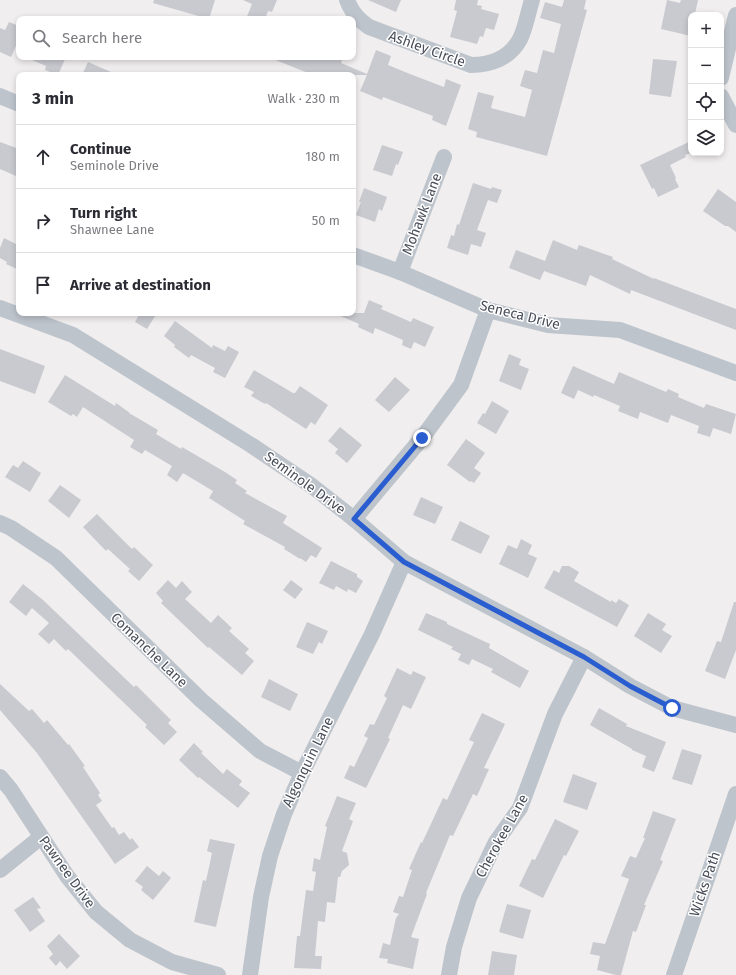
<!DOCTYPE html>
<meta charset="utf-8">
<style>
:root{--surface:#fff;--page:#f7f7f7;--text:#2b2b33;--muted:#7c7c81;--line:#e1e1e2}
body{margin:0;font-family:"Fira Sans",sans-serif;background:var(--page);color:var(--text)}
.controls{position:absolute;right:12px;top:12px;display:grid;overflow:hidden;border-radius:8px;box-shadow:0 2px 6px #0003}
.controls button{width:36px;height:36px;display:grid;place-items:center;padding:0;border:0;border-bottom:1px solid var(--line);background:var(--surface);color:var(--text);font:20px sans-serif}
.stop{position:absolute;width:12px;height:12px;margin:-9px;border:3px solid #295dd0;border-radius:50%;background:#fff}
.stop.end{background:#295dd0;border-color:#fff;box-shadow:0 1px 4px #0008}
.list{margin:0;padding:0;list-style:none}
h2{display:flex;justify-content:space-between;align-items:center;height:52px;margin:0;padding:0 16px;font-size:17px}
h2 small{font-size:13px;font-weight:400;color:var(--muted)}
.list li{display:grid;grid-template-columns:26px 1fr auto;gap:12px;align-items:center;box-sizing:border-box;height:64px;padding:0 16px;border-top:1px solid var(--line)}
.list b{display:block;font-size:15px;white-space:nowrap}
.list p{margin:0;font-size:13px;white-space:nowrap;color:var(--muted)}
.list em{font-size:13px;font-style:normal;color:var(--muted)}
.icon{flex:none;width:22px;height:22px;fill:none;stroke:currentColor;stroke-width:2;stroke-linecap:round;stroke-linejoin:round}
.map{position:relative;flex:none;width:736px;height:975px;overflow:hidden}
.search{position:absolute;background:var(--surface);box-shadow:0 2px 6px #0003;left:16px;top:16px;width:340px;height:44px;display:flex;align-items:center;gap:10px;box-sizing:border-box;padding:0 14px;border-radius:8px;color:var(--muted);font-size:15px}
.panel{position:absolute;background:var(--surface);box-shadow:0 2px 6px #0003;left:16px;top:72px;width:340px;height:244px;border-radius:8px}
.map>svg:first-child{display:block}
.building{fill:#c9cad0}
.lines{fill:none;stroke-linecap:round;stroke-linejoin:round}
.minor{stroke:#bec4cc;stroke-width:16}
.route{stroke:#295dd0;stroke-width:5}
.labels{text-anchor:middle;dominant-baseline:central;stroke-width:3;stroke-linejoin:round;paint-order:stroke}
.street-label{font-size:14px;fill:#484f5a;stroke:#fff}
</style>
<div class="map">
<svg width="736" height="975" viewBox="0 0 736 975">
<rect width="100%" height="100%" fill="#f0eeee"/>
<g class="building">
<path d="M154,0H215L209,19L153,3Z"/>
<path d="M243,0H277L272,12L268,11L265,19H246L252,4Z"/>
<path d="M368,0H401L396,12Z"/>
<path d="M456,0H478L477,5L482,6L481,9L499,14L494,30L486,28L483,37L480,36L477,44L450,37L457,11L454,10Z"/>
<path d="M564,0H586L584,9L587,10L547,156L476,137L477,132L468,129L478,92L494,96L491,108L525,117L532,90L520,86L525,70L537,73L543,50L554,53L561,24L540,18L545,2L562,7Z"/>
<path d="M667,0L680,3L681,0H698L695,14H691V36L661,29Z"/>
<path d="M9,22L19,26V39L11,57L0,52V28L5,30Z"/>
<path d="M376,50L391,56L388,65L410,74L444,87L446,79L461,85L446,126L432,120L433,116L383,97L382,100L360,91L367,75H313L268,57H343L341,63L367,74Z"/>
<path d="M25,57H66L58,75L45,70L46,66Z"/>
<path d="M653,59L677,61L671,97L649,94Z"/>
<path d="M88,62L118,75H82Z"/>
<path d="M691,141V153L685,155L686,157L670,165L676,178L675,179L679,187L658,197L654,188L652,189L640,165Z"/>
<path d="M0,142L19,149V169L16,176L0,169Z"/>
<path d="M382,145L403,152L398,165L396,164L392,176L373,170Z"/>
<path d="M473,183L491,189L492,187L502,190L497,203L488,200L477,230L486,233L481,247L471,244L468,255L447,248L451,235L454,236L457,224L459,225Z"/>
<path d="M364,188L387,197L382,211L379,209L375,222L356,215L361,202H359Z"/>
<path d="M718,189L736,202V232L728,226H725L703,211Z"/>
<path d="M19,236V270L6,264L7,262L0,258V248L4,238L16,244Z"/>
<path d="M553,240L577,250L579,245L613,257L612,259L654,279V278L736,309V330L631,290L630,294L590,275L586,286L544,271L540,280L509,268L516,250L545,261Z"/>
<path d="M369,300L383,306L381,309L411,322L413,318L434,327L425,347L414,342L411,349L402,345L403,340L375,328L373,334L358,327L359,324L334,313H364Z"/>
<path d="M140,313H157L147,329L135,322Z"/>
<path d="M175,321L212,348L213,345L225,351L228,346L239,352L225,378L213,372L215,368L191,355L189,358L174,347L175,345L164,336Z"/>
<path d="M0,349L45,366L35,394L0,381Z"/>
<path d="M509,354L521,359L519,365L529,369L521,390L499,381Z"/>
<path d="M573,366L614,384L619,372L666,392L668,389L679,394L678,397L704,408L706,404L736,414L731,434L713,428L710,437L697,433L699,426L671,415L668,423L640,412L638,419L618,411L620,406L594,395L593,397L578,390L574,399L561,393Z"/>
<path d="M254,370L293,393H295L300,386L328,405L315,425L311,422L306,429L266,403L265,404L251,396L254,392L244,387Z"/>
<path d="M65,375L115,406L116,403L130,413H129L158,430L156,434L181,449L182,447L225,472L237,480L235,483L247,491L245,493L287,516L283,523L322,548L316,558L311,555L306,562L300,558V559L284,549L285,547L243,524L245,521L209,498L213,491L183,473L177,482L167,475L172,466L145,450L142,454L130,447L134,440L83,407L77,417L73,414L71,416L48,402Z"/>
<path d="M395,377L410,390L389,412L375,400Z"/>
<path d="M492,401L509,411L496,434L477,423L483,413L485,414Z"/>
<path d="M340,427L362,445L347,463L335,453L338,449L328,441Z"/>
<path d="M466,439L485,453L474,468L481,473L474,483L471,481L470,482L447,465Z"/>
<path d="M23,461L41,473L30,492L5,477L13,465L18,468Z"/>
<path d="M60,485L81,500L69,518L48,501Z"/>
<path d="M421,497L443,507L435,524L413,515Z"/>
<path d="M97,514L132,549L134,547L153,565L139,581L128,571L130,569L108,549L106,551L83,527Z"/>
<path d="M460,521L490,536L481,554L451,540Z"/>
<path d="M521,539L532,545L528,554L537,558L528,578L499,564L508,545L517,549Z"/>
<path d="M331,561L357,574V577L363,581L356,593L348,589L347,592L336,586L334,590L319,583Z"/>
<path d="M562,566H569L579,572L574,581L611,602V600L616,603L619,599L629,605L617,627L544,588L554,570L559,573Z"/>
<path d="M168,580L176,588L182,581L192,592L185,599L211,623L218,615L232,628L229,631L249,649L245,653L254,661L242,675L209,647L208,648L161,603L163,601L156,593Z"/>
<path d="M291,580L303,589L295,599L283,590Z"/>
<path d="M23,584L43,600L134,687L136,685L171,720L168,723L177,732L164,745L145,727L147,725L68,649L66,651L54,639L49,644L38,634L49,623L32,608L26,616L9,602Z"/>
<path d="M734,602H736V650L725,679L705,671L717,641L721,642Z"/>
<path d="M426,613L447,622V624L490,644L489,648L529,671L520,688L491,672L493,669L472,659L469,665L458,660L461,654L451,649L453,647L418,630Z"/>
<path d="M648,613L666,624L662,630L672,636L661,653L634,636Z"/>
<path d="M307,622L328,631L322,644L319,642L313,654L296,647Z"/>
<path d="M397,668L411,675L413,671L426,677L411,709L403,705L388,738L390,739L366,788L344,778L350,765L354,767L368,738L364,736L370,724L374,725L387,698L384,696Z"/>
<path d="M269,679L298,694L290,711L261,697Z"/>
<path d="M0,684L29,711L32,709L44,723L47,720L68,745L69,744L85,766L83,767L100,793L98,795L102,801L96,805L112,828L114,827L119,835L124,832L130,840L132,838L139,847L115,864L37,753L0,710Z"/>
<path d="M599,708L627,724L626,726L666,742L654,772L642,767L646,756L632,750V749L590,725Z"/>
<path d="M482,713L505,724L484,768L489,769L477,796L473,794L453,836L450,835L426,893L427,894L411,937L419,939L413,969L387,963L388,959L379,958L383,943L390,945L396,918L399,914L393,912L399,896L403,897L412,870L409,869L421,842L422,843L443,798L447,800L474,742L469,740Z"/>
<path d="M194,743L203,752L201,753L223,774L227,769L242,781L239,785L250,793L238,808L199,777L198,778L179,760Z"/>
<path d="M682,749L702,755L692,785L672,779Z"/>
<path d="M573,774L597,783L587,810L563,802Z"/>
<path d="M337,796L356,803L349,819L353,821L342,851L347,853L349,865L342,871L340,877H338L335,903L327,902L325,922L318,921L315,956H322L321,969L294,968L297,936H300L306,890L313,891L316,872L312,871L314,858L320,860L327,827L325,826Z"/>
<path d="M653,811L676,819L660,860L663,861L644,905H646L636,932L633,931L621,975H616L597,970L600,956L590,954L593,942L605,944L629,879L621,876L630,856L636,858L645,838H643Z"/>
<path d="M555,819L579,831L566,856L564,855L543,898L519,886L532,859L535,860Z"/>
<path d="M210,839L235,844L216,927L194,922L203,880L206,881L212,853L207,851Z"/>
<path d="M147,866L159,876L163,871L171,878L153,900L141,890L143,887L135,881Z"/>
<path d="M33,897L41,908L37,909L45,921L30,932L14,910Z"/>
<path d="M507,904L531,910L523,939L499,932Z"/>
<path d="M59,934L80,956L67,969L60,961L56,966L49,958L53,954L47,946Z"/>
<path d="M492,951L517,955L514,975H488Z"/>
</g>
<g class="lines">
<g class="minor">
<path d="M347,0C352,13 358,19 369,27L471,65C491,65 510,58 520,39C526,27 528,12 532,0"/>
<path d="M721,78L736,15"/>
<path d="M0,96L19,104"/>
<path d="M721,96L736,125"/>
<path d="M353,255L400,272L488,310L548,325L620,330L736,373"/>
<path d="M400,272L444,157"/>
<path d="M0,308L73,335L251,445L312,486L354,519L404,562L584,657L630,686L672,708L736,725"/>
<path d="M354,519L422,438L461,385L488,310"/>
<path d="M0,523L11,528L56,558L201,700L260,751L302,773"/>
<path d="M0,777L11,790L67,876L96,912L130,940L172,962L218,975"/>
<path d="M0,870L41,837"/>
<path d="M250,975L261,897L270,856L284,814L302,773L372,634L404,562"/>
<path d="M449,975L454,947L469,898L496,842L520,808L555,714L584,657"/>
<path d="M674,975L736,794"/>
</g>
</g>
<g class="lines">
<path class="route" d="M422,438L354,519L404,562L584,657L630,686L672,708"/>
</g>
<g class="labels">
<g class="street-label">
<text transform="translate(427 49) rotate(20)">Ashley Circle</text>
<text transform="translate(422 214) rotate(-69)">Mohawk Lane</text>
<text transform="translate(520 315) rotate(14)">Seneca Drive</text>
<text transform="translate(305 483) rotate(36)">Seminole Drive</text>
<text transform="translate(149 650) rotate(44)">Comanche Lane</text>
<text transform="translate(308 762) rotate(-64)">Algonquin Lane</text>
<text transform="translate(502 836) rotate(-61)">Cherokee Lane</text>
<text transform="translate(67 872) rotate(54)">Pawnee Drive</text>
<text transform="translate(705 884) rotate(-71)">Wicks Path</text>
</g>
</g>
</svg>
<div class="controls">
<button>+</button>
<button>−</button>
<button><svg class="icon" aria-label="locate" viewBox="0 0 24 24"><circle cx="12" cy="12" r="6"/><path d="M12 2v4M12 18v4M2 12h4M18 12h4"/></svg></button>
<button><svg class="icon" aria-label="layers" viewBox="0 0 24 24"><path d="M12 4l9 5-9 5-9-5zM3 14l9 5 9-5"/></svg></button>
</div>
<div class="stop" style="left:672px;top:708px"></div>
<div class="stop end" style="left:422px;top:438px"></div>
<div class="search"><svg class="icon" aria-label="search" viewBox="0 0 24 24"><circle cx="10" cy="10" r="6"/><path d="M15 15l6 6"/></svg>Search here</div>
<section class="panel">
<h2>3 min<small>Walk · 230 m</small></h2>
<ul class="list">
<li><svg class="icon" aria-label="ahead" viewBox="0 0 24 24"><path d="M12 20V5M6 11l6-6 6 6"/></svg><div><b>Continue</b><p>Seminole Drive</p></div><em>180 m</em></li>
<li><svg class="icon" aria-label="right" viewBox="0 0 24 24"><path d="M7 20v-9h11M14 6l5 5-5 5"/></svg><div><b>Turn right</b><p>Shawnee Lane</p></div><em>50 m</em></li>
<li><svg class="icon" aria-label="arrive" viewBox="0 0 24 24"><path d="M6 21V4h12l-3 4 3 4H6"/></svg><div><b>Arrive at destination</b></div></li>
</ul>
</section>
</div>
